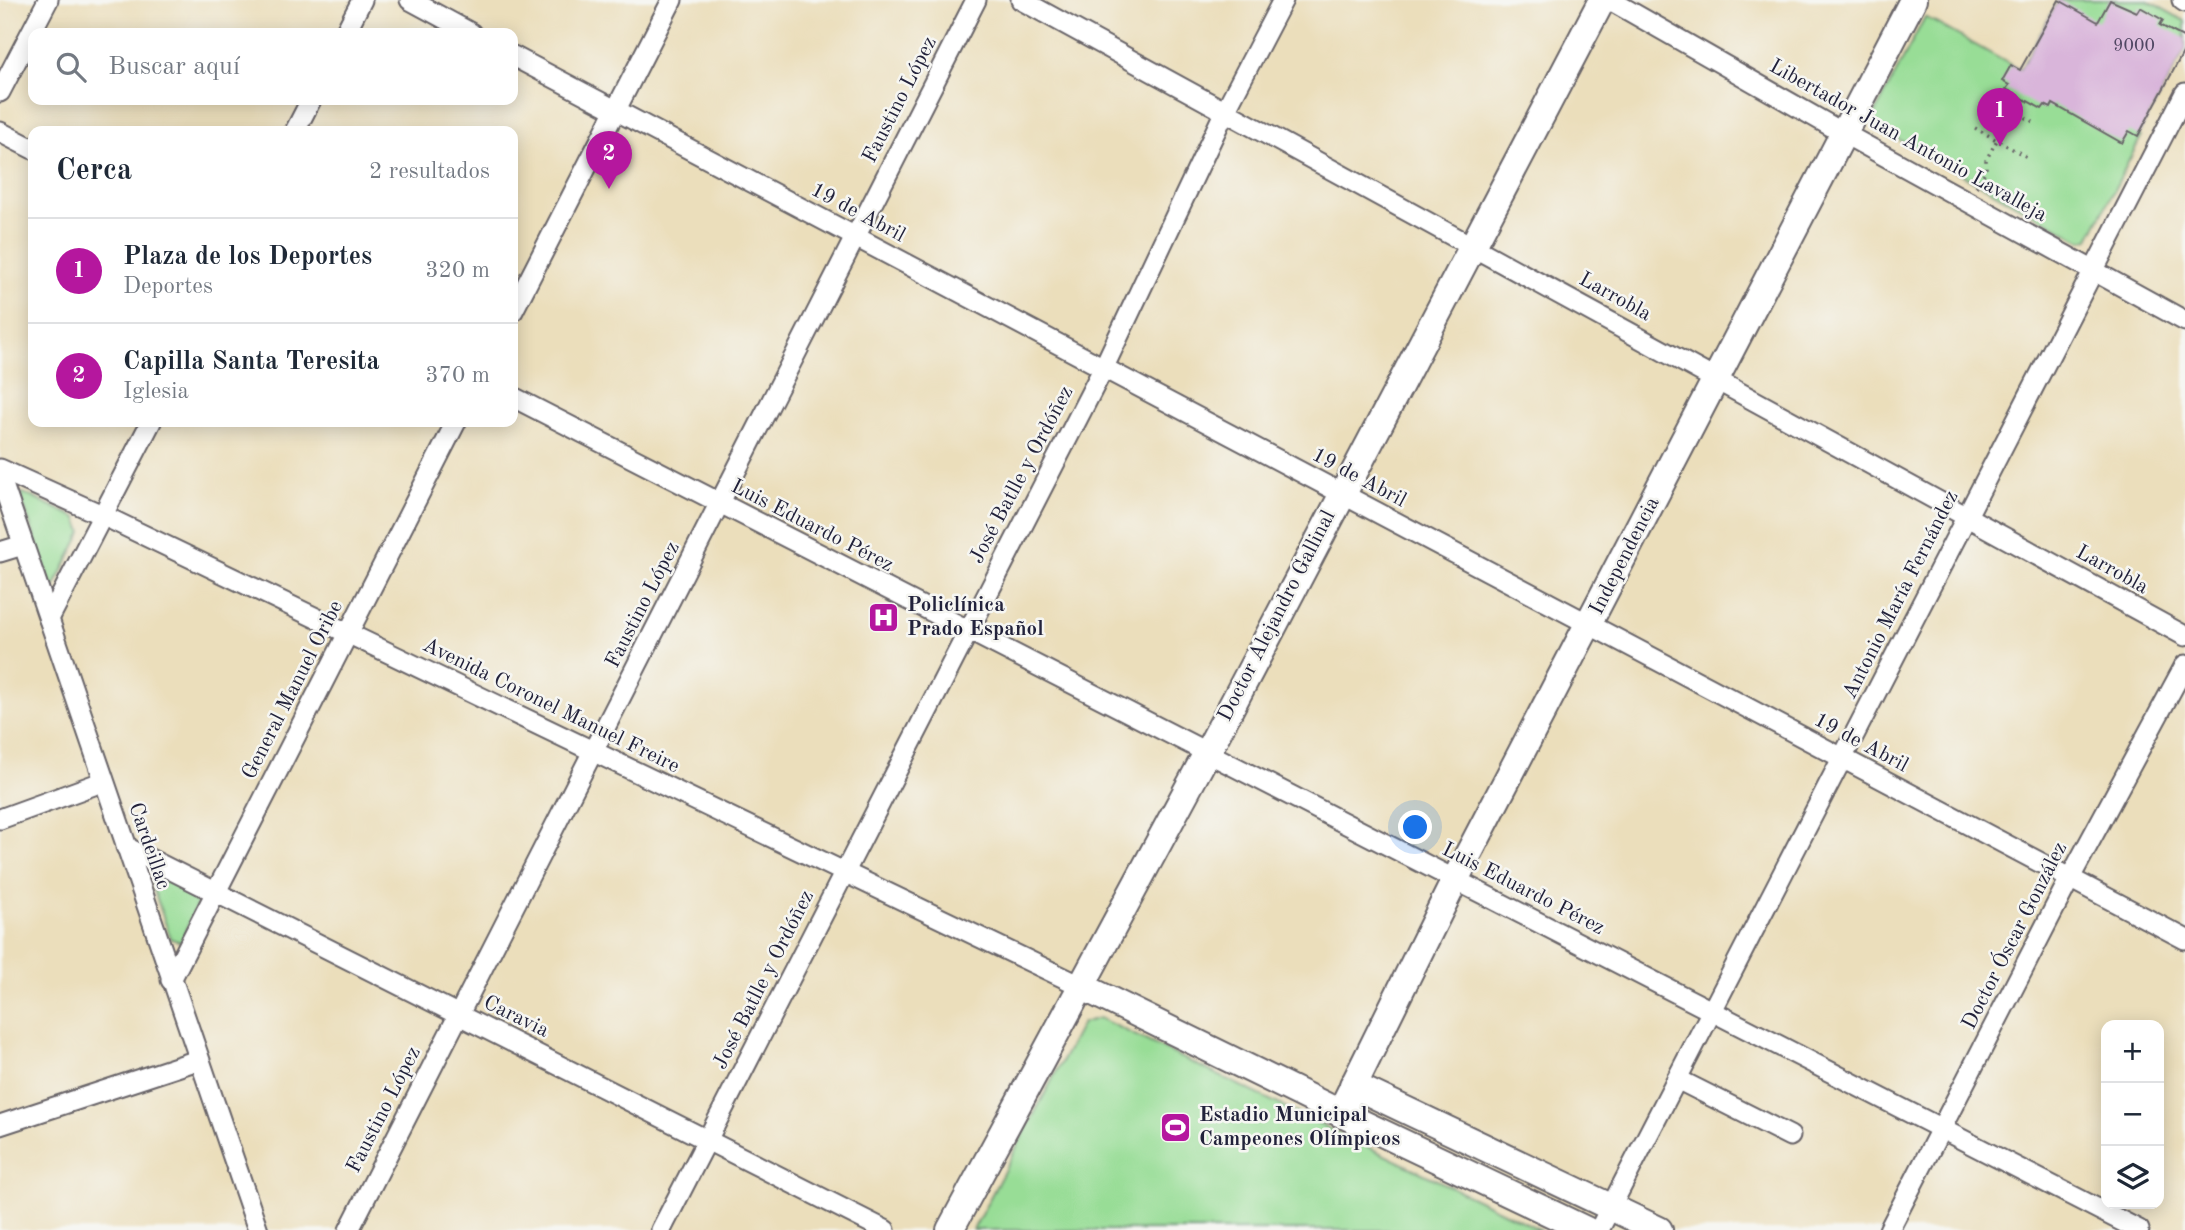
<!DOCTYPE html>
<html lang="es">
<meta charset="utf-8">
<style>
:root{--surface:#fff;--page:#f6f6f7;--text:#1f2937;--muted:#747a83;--line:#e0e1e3;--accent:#b5179e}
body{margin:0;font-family:"Old Standard TT",serif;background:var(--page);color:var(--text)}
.controls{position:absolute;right:21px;bottom:21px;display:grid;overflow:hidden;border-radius:14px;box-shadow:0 4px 18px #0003}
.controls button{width:63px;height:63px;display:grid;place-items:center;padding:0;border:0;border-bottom:2px solid var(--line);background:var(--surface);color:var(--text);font:35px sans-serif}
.you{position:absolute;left:1416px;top:828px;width:24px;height:24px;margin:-18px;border:5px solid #fff;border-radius:50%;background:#1a73e8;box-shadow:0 0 0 10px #1a73e833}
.badge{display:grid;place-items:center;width:46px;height:46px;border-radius:50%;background:var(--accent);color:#fff;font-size:23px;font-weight:700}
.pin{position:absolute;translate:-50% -58px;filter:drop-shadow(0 2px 4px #0008)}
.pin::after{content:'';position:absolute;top:37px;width:24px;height:21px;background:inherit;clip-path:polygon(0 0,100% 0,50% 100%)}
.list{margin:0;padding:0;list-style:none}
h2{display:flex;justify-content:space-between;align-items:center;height:91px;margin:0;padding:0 28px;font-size:30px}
h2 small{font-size:23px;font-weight:400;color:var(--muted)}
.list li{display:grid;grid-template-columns:46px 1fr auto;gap:21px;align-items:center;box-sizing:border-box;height:105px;padding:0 28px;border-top:2px solid var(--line)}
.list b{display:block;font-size:26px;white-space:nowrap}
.list p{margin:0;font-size:23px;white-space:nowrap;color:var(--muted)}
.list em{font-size:23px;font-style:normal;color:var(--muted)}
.icon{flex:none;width:38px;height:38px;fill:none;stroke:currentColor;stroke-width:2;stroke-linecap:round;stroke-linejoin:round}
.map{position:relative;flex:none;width:2185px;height:1230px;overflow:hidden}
.search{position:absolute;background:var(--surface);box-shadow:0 4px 18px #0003;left:28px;top:28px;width:490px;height:77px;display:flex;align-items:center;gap:18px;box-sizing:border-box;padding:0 24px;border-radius:14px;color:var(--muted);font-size:26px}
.panel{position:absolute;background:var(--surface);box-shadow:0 4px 18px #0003;left:28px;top:126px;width:490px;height:301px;border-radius:14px}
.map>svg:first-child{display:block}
.green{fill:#98dd96;stroke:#5d8068;stroke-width:2}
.building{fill:#d9b5da}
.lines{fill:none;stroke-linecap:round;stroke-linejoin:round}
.street-casing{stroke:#686468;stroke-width:23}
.secondary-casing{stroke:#686468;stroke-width:30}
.path{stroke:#686468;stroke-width:3.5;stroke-dasharray:2 5;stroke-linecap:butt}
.street{stroke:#fff;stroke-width:19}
.secondary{stroke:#fff;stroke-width:26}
.labels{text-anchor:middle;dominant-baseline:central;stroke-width:5;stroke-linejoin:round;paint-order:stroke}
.number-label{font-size:18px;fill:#504763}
.street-label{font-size:21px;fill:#22223b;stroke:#f6f6f2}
.poi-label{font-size:21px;font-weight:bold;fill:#22223b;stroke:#f6f6f2;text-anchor:start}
</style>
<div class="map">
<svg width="2185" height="1230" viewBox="0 0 2185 1230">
<rect width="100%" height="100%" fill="#f6f6f2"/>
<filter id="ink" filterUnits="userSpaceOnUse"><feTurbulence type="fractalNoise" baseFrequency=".0143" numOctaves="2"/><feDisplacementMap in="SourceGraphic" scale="14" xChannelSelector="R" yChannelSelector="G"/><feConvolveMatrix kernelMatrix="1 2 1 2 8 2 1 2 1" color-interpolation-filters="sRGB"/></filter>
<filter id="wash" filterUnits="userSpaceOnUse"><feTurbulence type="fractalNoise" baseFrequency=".00686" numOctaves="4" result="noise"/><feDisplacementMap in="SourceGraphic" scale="28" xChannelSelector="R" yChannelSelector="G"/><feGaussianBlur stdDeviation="1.57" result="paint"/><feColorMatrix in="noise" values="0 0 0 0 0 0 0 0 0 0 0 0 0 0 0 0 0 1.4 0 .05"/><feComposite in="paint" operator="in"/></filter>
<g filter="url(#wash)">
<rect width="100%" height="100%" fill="#ebdebb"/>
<g class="green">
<path d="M2059,0H2147L2185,21V49L2138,135L2141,137L2089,239L2082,241L1874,126L1872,119L1925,17L2020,70Z"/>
<path d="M23,493L77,518L82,532L55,586L52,587L20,495Z"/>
<path d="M159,875L196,894L199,899L181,942L171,939L151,882Z"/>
<path d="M1099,1018L1541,1230H973L1082,1023Z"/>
</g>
<g id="blocks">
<path class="building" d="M2059,0L2098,22L2110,0L2137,12L2140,7L2163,20L2160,25L2185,38V49L2138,136L2129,131L2122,143L2053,104L2051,108L2045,105L2042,109L2006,89L2009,85L2002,81L2011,65L2020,70Z"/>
</g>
</g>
<g filter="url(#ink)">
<use href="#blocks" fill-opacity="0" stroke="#686468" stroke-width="2"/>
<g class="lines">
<defs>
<g id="street">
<path d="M410,0L471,33"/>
<path d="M1021,0L2185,636"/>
<path d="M1610,0L1843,133L2185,321"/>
<path d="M2182,0L2185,2"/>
<path d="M345,33L362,0"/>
<path d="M513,56L2185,939"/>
<path d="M0,92L48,0"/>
<path d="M295,131L311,100"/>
<path d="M0,132L33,149"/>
<path d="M513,311L672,0"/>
<path d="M513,397L2139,1230"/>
<path d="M0,469L104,516L1081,986"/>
<path d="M0,476L258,1230"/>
<path d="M0,552L23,545"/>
<path d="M49,619L151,422"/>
<path d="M0,819L102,782"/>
<path d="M126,847L885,1230"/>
<path d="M171,980L456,422"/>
<path d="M1677,1079L1790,1136"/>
<path d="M0,1125L198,1060"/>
<path d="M349,1230L976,0"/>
<path d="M661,1230L1103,369L1225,111L1283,0"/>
<path d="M1599,1230L2185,93"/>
<path d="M1889,1230L2070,878L2185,665"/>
</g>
<g id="secondary">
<path d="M1081,986L1340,1113L1586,1230"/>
<path d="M1353,1085L1659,1230"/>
<path d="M1340,1113L1455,880L1913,0"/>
<path d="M950,1230L1207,753L1602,0"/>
</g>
</defs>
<use href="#street" class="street-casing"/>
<use href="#secondary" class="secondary-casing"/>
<g class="path">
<path d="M1998,96L2016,106"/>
<path d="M2013,111L2035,123"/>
<path d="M1975,128L2027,157"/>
<path d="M1976,187L1986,170V160L2021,97"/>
</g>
<use href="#street" class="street"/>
<use href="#secondary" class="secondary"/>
</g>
</g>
<defs>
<symbol id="hospital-square" viewBox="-11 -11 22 22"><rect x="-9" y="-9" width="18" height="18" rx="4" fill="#b5179e" stroke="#f6f6f2"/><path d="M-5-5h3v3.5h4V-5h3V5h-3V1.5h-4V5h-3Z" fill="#fff"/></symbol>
<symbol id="stadium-square" viewBox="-11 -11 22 22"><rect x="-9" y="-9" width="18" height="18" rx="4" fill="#b5179e" stroke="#f6f6f2"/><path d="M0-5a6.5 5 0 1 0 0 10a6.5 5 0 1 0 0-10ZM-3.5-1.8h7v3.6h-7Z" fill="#fff"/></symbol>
</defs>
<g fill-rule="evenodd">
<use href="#hospital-square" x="866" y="600" width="35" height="35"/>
<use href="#stadium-square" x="1158" y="1110" width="35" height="35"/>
</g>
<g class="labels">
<g class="number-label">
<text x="2134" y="46">9000</text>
</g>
<g class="street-label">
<text transform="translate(900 100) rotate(-63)">Faustino López</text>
<text transform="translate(1908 141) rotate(29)">Libertador Juan Antonio Lavalleja</text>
<text transform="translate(858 213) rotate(28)">19 de Abril</text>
<text transform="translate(1615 297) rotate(29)">Larrobla</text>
<text transform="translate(1022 475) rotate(-62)">José Batlle y Ordóñez</text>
<text transform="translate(1359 478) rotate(28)">19 de Abril</text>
<text transform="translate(812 526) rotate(27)">Luis Eduardo Pérez</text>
<text transform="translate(1625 556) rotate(-63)">Independencia</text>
<text transform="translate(2112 570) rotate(29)">Larrobla</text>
<text transform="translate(1901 595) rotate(-63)">Antonio María Fernández</text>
<text transform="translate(643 605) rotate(-63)">Faustino López</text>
<text transform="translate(1277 616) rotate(-63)">Doctor Alejandro Gallinal</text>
<text transform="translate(293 690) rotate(-63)">General Manuel Oribe</text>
<text transform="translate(551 706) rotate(26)">Avenida Coronel Manuel Freire</text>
<text transform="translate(1861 743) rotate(28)">19 de Abril</text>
<text transform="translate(149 846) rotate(71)">Cardeillac</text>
<text transform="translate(1523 889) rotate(27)">Luis Eduardo Pérez</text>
<text transform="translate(2015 936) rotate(-63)">Doctor Óscar González</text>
<text transform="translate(764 980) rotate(-63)">José Batlle y Ordóñez</text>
<text transform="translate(516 1017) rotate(26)">Caravia</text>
<text transform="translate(384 1110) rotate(-63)">Faustino López</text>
</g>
<g class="poi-label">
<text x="907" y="605">Policlínica<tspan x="907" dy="24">Prado Español</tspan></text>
<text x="1199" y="1115">Estadio Municipal<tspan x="1199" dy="24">Campeones Olímpicos</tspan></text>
</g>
</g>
</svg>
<div class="controls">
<button>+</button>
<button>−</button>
<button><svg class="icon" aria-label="layers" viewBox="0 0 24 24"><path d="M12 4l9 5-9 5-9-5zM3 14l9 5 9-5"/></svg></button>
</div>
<div class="you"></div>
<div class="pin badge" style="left:2000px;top:146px">1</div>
<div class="pin badge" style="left:609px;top:189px">2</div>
<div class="search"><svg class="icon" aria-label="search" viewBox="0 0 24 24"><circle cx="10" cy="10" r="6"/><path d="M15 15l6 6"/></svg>Buscar aquí</div>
<section class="panel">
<h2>Cerca<small>2 resultados</small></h2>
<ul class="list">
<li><span class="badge">1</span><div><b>Plaza de los Deportes</b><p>Deportes</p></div><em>320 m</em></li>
<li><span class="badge">2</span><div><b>Capilla Santa Teresita</b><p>Iglesia</p></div><em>370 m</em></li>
</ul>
</section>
</div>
